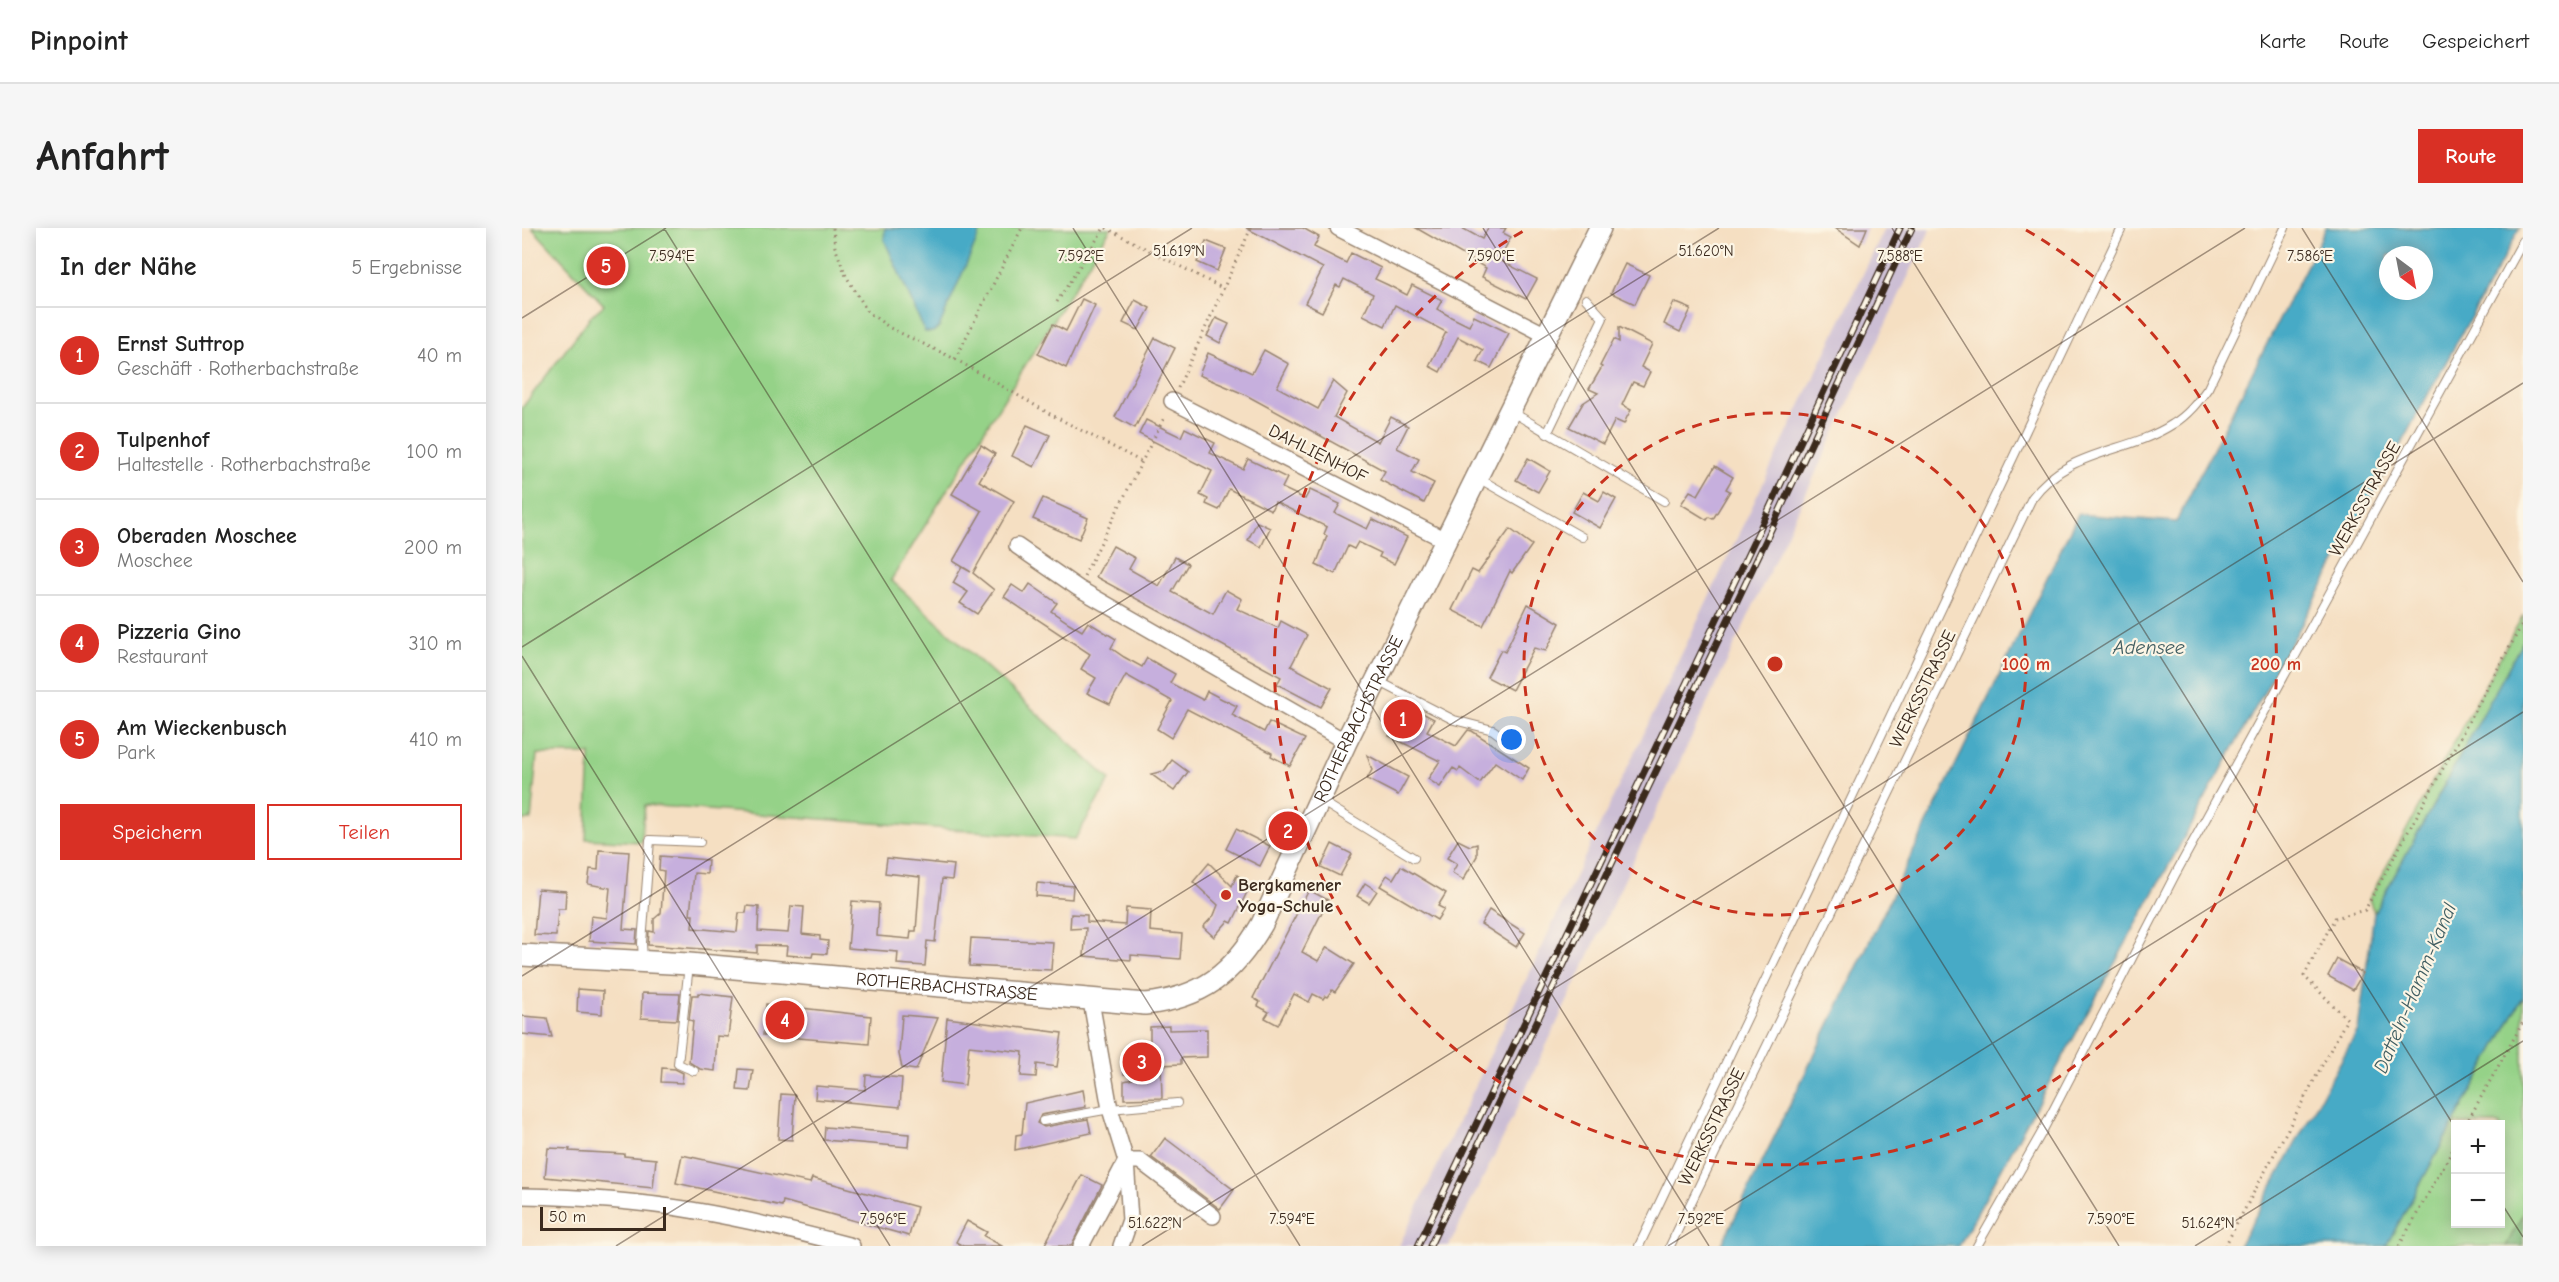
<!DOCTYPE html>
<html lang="de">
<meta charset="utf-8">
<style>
:root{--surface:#fff;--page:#f6f6f6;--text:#222;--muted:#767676;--line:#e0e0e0;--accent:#d93025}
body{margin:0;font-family:"Comic Neue",sans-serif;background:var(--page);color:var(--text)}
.controls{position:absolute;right:18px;bottom:18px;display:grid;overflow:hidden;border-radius:0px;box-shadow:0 3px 15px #0003}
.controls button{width:54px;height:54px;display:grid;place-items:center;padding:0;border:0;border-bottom:2px solid var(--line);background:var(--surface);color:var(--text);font:30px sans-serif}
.compass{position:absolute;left:1857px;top:18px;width:54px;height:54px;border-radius:50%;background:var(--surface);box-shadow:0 3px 15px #0003;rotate:148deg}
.scale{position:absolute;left:18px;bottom:15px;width:126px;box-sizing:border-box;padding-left:6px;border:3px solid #3b2a1e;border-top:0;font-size:16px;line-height:21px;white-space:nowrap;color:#3b2a1e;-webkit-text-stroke:4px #fcf5e5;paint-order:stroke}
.you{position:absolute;left:990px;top:512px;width:21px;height:21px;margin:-15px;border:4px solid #fff;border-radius:50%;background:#1a73e8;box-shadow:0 0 0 9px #1a73e833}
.badge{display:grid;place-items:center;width:39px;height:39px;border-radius:50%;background:var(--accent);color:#fff;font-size:20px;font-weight:700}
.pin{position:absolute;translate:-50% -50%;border:3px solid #fff;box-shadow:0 2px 6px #0006}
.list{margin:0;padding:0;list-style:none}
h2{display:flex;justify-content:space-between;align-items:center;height:78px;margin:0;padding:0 24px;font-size:26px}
h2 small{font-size:20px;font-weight:400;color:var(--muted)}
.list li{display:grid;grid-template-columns:39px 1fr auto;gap:18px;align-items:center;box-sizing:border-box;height:96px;padding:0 24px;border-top:2px solid var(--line)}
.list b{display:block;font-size:22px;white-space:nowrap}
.list p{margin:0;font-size:20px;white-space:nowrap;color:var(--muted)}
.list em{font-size:20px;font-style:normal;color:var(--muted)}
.actions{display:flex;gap:12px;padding:18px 24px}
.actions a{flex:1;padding:14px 0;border:2px solid var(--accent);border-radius:0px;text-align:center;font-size:21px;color:var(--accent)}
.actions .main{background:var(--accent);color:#fff}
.map{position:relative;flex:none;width:2001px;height:1018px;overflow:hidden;border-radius:0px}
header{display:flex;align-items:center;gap:36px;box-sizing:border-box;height:84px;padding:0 30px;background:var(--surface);border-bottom:2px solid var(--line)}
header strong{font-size:28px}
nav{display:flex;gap:33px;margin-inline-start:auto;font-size:21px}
.intro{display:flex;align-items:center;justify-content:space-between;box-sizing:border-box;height:144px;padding:0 36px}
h1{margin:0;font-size:42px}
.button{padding:15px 27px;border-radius:0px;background:var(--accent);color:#fff;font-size:21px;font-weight:700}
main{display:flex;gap:36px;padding:0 36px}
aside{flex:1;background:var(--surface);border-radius:0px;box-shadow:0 3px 15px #0003}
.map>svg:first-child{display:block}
.industrial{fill:#ccbed4}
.green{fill:#95d288;stroke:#687e53;stroke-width:1.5;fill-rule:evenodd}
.forest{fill:#78b474;stroke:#5a6f49;stroke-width:1.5}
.water{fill:#46aac6;stroke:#406a72;stroke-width:1.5;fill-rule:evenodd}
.building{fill:#c6afdd}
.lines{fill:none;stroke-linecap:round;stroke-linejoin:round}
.lane-casing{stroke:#988470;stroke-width:10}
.street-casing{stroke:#988470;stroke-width:18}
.secondary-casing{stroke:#988470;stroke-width:24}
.path{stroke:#988470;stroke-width:3;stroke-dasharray:1.5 4.5;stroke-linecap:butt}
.lane{stroke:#fff;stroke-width:8}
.street{stroke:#fff;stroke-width:15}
.secondary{stroke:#fff;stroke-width:21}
.rail-casing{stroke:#3b2a1e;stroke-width:7}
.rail{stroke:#fcf5e5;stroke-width:4.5;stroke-dasharray:14;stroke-linecap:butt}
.ticks{fill:none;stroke:#3b2a1e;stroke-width:1.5;stroke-opacity:0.45}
.ring{fill:none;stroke:#c8321e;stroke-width:3;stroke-dasharray:10 8}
.poi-dot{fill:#c8321e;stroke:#fcf5e5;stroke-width:2}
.labels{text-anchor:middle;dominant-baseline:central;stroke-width:4.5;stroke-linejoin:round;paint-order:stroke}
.street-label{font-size:18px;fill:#3b2a1e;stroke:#fcf5e5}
.poi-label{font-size:18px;font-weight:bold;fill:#3b2a1e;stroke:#fcf5e5;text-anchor:start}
.water-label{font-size:20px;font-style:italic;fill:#3f5d61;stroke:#fcf5e5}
.ticks-label{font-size:15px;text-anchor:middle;fill:#3b2a1e;stroke:#fcf5e5;stroke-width:4.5;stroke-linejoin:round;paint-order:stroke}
.centre{fill:#c8321e;stroke:#fcf5e5;stroke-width:3}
.ring-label{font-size:18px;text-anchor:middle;font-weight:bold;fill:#c8321e;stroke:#fcf5e5;stroke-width:4.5;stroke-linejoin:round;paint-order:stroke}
</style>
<header>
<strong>Pinpoint</strong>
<nav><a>Karte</a><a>Route</a><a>Gespeichert</a></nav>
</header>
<div class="intro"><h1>Anfahrt</h1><a class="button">Route</a></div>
<main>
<aside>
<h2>In der Nähe<small>5 Ergebnisse</small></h2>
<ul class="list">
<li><span class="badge">1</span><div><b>Ernst Suttrop</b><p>Geschäft · Rotherbachstraße</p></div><em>40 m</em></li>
<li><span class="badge">2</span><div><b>Tulpenhof</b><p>Haltestelle · Rotherbachstraße</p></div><em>100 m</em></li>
<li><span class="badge">3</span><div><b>Oberaden Moschee</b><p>Moschee</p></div><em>200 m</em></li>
<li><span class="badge">4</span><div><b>Pizzeria Gino</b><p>Restaurant</p></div><em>310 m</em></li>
<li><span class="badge">5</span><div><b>Am Wieckenbusch</b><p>Park</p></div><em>410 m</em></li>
</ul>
<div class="actions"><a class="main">Speichern</a><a>Teilen</a></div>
</aside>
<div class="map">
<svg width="2001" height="1018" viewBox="0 0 2001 1018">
<rect width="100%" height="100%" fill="#fcf5e5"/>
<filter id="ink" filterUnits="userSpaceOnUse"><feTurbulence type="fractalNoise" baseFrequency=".0167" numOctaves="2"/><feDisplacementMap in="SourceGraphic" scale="12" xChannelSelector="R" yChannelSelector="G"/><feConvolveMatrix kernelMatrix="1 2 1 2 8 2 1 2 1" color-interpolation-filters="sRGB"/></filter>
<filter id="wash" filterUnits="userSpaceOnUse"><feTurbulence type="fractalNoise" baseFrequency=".008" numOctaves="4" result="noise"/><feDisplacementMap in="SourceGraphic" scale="24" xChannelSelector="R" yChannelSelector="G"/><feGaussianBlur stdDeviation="1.35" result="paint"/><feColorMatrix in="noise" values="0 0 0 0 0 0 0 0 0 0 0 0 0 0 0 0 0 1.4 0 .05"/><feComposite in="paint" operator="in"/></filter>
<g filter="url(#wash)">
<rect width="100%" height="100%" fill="#f5dfc2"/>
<path class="industrial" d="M1363,0H1409L978,916L927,1018H877Z"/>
<g class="green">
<path d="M10,0H589L369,352L588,552L553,611L123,577L119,614L64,611L68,526H15L9,592H0V180L70,87L82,77Z"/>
<path d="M2001,387V413L1852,685L1847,671Z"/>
<path d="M2001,769V986L1984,1018H1864ZM1934,896H1978V996H1934Z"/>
</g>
<path class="forest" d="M2001,986V1018H1984Z"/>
<g class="water">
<path d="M363,0H460L417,99L411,104H403L362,11Z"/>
<path d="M1804,0H1998L1437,1018H1199L1556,286L1654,294ZM1866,27H1902V63H1866Z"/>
<path d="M2001,413V769L1864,1018H1717L1836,802L1852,685Z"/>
</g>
<g id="blocks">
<g class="building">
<path d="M724,0H781L797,9L792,19L824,35L829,25L859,40L853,51L866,57L885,67L890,57L920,72L915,81L929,89L947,98L952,88L987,105L969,140L955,133L961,122L936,109L918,144L907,138L924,104L873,77L863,98L841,87L851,66L822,51L818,59L814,57L800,84L790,79L783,75L801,40Z"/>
<path d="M894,0H940L960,11L966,0H984L981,5L989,9L977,32L1015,51L1004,71L960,49L964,40Z"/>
<path d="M1313,0H1345L1338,17Z"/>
<path d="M684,13L704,21L695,43L675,34Z"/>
<path d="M1103,36L1127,47L1113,76L1089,65Z"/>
<path d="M560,71L573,77L544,140L516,126L531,96L544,103Z"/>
<path d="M613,72L628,80L616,102L601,95Z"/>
<path d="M1152,74L1169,81L1158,104L1142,96Z"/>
<path d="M694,90L707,96L698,115L685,108Z"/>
<path d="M1097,99L1130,116L1119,139L1128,144L1121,158L1111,154L1100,177L1109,182L1105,189L1102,196L1093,192L1081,216L1047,199L1061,175L1076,165L1067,161L1080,139L1078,138L1092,111L1097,114Z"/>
<path d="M633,110L653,120L613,200L593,189Z"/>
<path d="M742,122L767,136L755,159L796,181L811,153L825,165L812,189L856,214L869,189L886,198L875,220L897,231L890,244L912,255L902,275L858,252L863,243L722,166L677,147L686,125L730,145Z"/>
<path d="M624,192L659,209L663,200L693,215L688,225L721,241L726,231L765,250L760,260L783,271L788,262L818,276L813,285L845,301L850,291L885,309L872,336L857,329L859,325L836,314L832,321L826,318L813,346L794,337L805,308L802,306L805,299L753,274L749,282L707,261L697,282L684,276L686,271L678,267L690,243L617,206Z"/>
<path d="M505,197L528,207L512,239L490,228Z"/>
<path d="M459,217L473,226L457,253L492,273L451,345L472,362L455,386L438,375L446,364L431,355L440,339L449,344L431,333L460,283L430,266Z"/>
<path d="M1006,230L1028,243L1016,264L994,252Z"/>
<path d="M1193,238L1211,249L1204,261L1208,263L1191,291L1187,289L1185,292L1159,276L1168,263L1176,267Z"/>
<path d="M1061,264L1077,273L1082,264L1094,271L1078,300L1050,284Z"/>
<path d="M521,270L566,290L557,311L511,291Z"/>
<path d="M735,294L748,300L739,319L726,312Z"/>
<path d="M988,301L1010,317L990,345L988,343L961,398L930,382L950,342L956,345Z"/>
<path d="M591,318L613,330L607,341L637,358L653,329L666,336L650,364L691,386L704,362L720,371L715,381L756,400L759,393L785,407L769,438L810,460L799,479L755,456L759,449L574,349Z"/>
<path d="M508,356L535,375L529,383L547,395L560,403L566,394L594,411L589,420L602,429L620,439L625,430L653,446L648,455L681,472L685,463L700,471L715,478L710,487L742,504L747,494L783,511L768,538L749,528L750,525L665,481L649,510L635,501L650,473L604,447L588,476L565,465L574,450L559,441L568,426L482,369L490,357L502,365Z"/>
<path d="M1006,376L1038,395L1024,423L1012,420L990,462L965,449L979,422L983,424Z"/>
<path d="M883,476L912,491L905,503L934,518L946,502L950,503L1007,540L1000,552L973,534L958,555L938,540L936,543L931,540L918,559L906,551L918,533L867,508Z"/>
<path d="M845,527L886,549L876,567L845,551L850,542Z"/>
<path d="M650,532L666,544L652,563L629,546L642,543Z"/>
<path d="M714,601L748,618L738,638L704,621Z"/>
<path d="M936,612L948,618L955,616V628L941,652L930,645L935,636L925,630Z"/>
<path d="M810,616L830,626L818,648L799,639Z"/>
<path d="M77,622L107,624L101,701L115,702L114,716L67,713L69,688L85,690L88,660L66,656L68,641L76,642Z"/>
<path d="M138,628L186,632L185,646L172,645L168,687H171L170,700L215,704L217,685H224L225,678L237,679L236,703L266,705L269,678L282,679L280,706L298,708V712L306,713L305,726L291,725L290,729L264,727L265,718L235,717V725L126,717L127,703L132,704V691L139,685L142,643L137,642Z"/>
<path d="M365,630L432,637L430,652L420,651L413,714L405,713L403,738L375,736L376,724L326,720L330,673L357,675L355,708L388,711L389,703H394L398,649L363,645Z"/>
<path d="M687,635L710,658L715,647L728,658L710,695L706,693L692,709L681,699L692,687L696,677L671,654Z"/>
<path d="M879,638L924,665L916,678L922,681L915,692L858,658L865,647L871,651Z"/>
<path d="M515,655L551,658L550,671L514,668Z"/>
<path d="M843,655L855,663L847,675L835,668Z"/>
<path d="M16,661L44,663L43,681H36L34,708L12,707Z"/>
<path d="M787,662L806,672L780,724L796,733L805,719L832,736L813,764L810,762L805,769L803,768L801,771L791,766L787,774L772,766L756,797L743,790L747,784L736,778L738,774L731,770Z"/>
<path d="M604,680L629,682L628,703L660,706L658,731L609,727V732L562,728L564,700L548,701L549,686L565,687V694L603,697Z"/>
<path d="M967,682L1003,705L994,719L959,696Z"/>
<path d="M449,710L531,714L529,742L447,738Z"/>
<path d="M1815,731L1841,745L1831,762L1806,748Z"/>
<path d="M56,761L81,763L80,786L55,784Z"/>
<path d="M120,765L158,766L155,792L119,790Z"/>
<path d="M176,765L211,769L206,809L195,808L193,843L178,841L167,834L171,793L167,792L170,767H176Z"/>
<path d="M244,776L349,788L347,816L241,807Z"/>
<path d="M380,787L416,790L394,842L380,840L377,826Z"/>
<path d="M0,788L25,790L30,809L0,806Z"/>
<path d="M425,790L540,805L535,839L515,836L514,849L499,848L501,824L447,818L443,857L419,854Z"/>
<path d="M647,798V802L685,801V829L659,830V836L639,837L640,870L602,871V853L623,848L602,846L601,823L628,822V799Z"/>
<path d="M140,840L153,841L161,845L160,855L139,854Z"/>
<path d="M217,841L231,842L228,863L215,862Z"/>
<path d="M344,847L380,850L378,879L293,871L294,858L343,862Z"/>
<path d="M561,862L564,879L519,887L515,895L522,899L566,891L569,905L493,922L494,907L500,906L503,875Z"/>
<path d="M259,866L273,867L270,912L256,911Z"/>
<path d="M303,899L387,906L386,919L302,912Z"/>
<path d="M643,910L712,962L698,981L629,929Z"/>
<path d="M26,920L48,921L47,923L102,926V928L134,931L131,960L23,949Z"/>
<path d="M160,927L288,955L290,950L395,979L387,1008L261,973L260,978L154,955Z"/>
<path d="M560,947L580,957L549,1018H522Z"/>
<path d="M445,993L465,1004L462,1008L480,1018H441L434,1014Z"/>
</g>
</g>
</g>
<g filter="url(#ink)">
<use href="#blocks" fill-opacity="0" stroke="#988470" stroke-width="1.5"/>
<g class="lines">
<defs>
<g id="lane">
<path d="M990,184L1142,273"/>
<path d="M1025,206L1081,90L1064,71"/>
<path d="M956,250L1060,309"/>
<path d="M856,453L932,492L971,502L991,517"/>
<path d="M799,573L892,630"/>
<path d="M121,732L120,715L128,612L178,614"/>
<path d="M167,737L156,836L172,843"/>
<path d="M521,893L588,881L655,875"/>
<path d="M1117,1018L1600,0"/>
<path d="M1148,1018L1510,270C1547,220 1603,227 1651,196C1666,187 1676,174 1686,160L1763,0"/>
<path d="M1455,1018L1520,904L1654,645L2001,13"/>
</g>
<g id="street">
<path d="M816,0L1024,107"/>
<path d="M650,173L925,313"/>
<path d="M495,318L556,360L824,514"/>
<path d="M569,773L588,881L604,933L608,992L599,1018"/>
<path d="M604,933H618L691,988"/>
<path d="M0,968C56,969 114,973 169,982C223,991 277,1004 330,1018"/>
<path d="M559,1018L604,933"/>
</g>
<g id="secondary">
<path id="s1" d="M0,727L167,736L623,776C680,770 711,746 740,696L824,514L1078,0"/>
</g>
</defs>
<use href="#lane" class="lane-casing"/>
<use href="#street" class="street-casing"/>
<use href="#secondary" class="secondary-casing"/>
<g class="path">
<path d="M311,0L313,19L324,48L346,84L368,100L433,131L528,186L620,234"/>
<path d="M584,0L702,61"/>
<path d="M535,74L582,0"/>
<path d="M433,131L500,0"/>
<path d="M656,160L729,0"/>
<path d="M562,348L643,188"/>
<path d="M1944,896L2001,794"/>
<path d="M1703,1018L1825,791L1782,748L1813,690L1843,682L2001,395"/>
<path d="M1877,1018L1934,916"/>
</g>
<use href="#lane" class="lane"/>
<use href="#street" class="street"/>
<use href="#secondary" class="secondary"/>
<defs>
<g id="rail">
<path d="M896,1018L1235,307L1378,0"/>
<path d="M908,1018L1245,310L1390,0"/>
</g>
</defs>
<use href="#rail" class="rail-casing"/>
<use href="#rail" class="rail"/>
</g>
</g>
<path class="ticks" d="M142,0L778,1018M551,0L1187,1018M961,0L1597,1018M1370,0L1934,901M1780,0L2001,354M0,90L144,0M0,419L670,0M0,428L368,1018M0,748L1197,0M1978,973L2001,1009M94,1018L1723,0M620,1018L2001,155M1146,1018L2001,484M1673,1018L2001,813"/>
<g class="ring">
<circle cx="1253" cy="436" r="251"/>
<path d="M1504 2A501 501 0 1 1 1003 2"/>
</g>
<circle class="poi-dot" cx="704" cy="667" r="6"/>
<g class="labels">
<g class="street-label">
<text transform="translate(796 226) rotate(27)">DAHLIENHOF</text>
<text transform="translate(1843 271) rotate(-61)">WERKSSTRASSE</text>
<text transform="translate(1401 461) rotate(-64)">WERKSSTRASSE</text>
<text stroke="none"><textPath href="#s1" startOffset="1000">ROTHERBACHSTRASSE</textPath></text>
<text stroke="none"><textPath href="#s1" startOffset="426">ROTHERBACHSTRASSE</textPath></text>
<text transform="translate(1190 899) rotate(-64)">WERKSSTRASSE</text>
</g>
<g class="poi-label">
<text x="716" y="657">Bergkamener<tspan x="716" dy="21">Yoga-Schule</tspan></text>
</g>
<g class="water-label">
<text x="1627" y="419">Adensee</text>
<text transform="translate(1893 760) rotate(-67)">Datteln-Hamm-Kanal</text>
</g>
</g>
<g class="ticks-label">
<text x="657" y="28">51.619°N</text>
<text x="1184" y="28">51.620°N</text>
<text x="150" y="33">7.594°E</text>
<text x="559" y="33">7.592°E</text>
<text x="969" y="33">7.590°E</text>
<text x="1378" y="33">7.588°E</text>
<text x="1788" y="33">7.586°E</text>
<text x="361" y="996">7.596°E</text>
<text x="770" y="996">7.594°E</text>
<text x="1179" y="996">7.592°E</text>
<text x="1589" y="996">7.590°E</text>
<text x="633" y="1000">51.622°N</text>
<text x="1686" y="1000">51.624°N</text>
</g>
<circle cx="1253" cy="436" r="9" class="centre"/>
<g class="ring-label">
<text x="1504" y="442">100 m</text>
<text x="1754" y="442">200 m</text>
</g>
</svg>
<div class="controls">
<button>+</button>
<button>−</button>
</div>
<svg class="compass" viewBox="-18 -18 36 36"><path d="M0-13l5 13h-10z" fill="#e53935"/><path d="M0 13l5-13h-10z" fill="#767676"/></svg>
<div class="scale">50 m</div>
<div class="you"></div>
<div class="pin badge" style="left:881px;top:491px">1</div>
<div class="pin badge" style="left:766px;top:603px">2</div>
<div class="pin badge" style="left:620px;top:834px">3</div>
<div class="pin badge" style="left:263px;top:792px">4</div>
<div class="pin badge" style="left:84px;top:38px">5</div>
</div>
</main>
